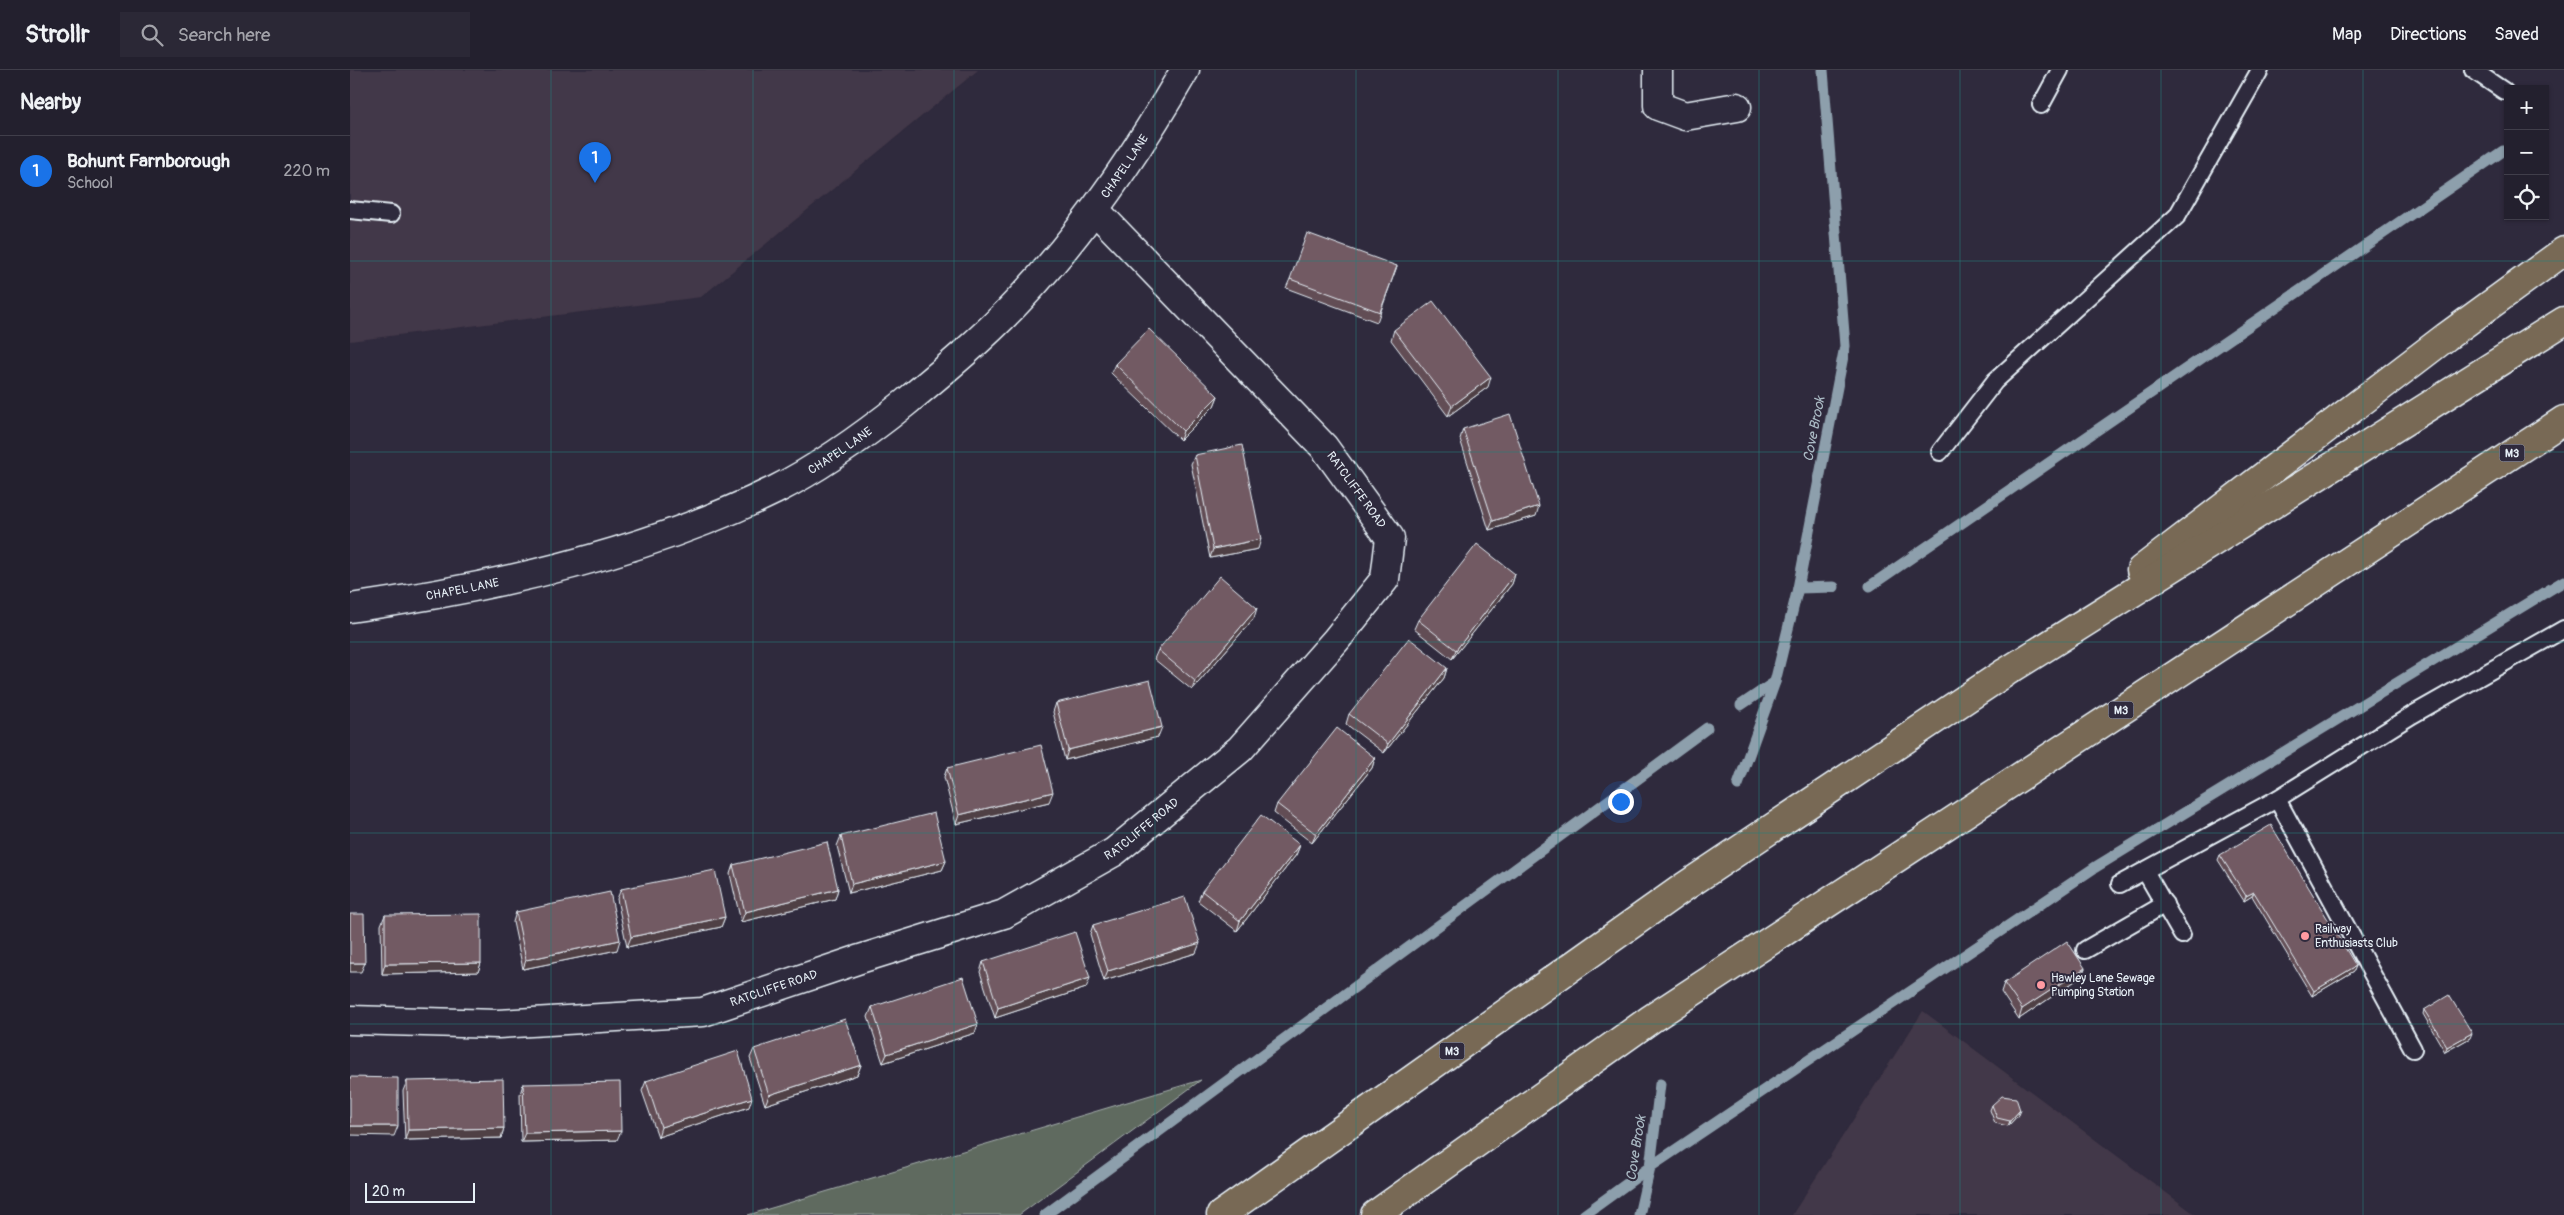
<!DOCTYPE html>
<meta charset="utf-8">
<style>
:root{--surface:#23202e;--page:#2b2836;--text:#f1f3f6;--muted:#a3a3aa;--line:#403e4a;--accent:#1a73e8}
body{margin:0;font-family:Pangolin,sans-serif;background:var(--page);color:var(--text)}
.controls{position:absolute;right:15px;top:15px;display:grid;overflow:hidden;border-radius:0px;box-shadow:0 1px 4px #0004}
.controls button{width:45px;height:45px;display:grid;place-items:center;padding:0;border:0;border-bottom:1px solid var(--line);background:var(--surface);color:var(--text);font:25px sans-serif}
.scale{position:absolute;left:15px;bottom:12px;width:110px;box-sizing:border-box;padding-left:5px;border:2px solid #e8f1f8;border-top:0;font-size:14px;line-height:18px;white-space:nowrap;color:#e8f1f8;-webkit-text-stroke:4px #2f2a3d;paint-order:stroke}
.you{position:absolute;left:1270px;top:731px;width:18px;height:18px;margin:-12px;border:4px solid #fff;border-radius:50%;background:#1a73e8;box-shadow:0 0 0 8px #1a73e833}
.badge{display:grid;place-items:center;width:32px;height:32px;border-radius:50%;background:var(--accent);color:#fff;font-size:16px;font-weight:700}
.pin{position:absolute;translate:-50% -41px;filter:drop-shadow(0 1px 2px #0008)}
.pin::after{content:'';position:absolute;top:26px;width:18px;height:15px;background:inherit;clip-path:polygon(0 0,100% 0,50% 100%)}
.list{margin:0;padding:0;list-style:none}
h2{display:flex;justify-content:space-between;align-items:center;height:65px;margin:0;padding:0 20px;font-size:21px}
h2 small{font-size:16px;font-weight:400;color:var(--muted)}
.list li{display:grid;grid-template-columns:32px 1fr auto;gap:15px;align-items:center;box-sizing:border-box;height:70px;padding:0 20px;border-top:1px solid var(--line)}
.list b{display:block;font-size:19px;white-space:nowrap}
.list p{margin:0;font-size:16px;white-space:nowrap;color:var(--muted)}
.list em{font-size:16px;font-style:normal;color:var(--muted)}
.icon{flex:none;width:28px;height:28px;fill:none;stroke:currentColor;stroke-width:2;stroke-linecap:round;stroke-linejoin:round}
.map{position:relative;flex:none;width:2214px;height:1145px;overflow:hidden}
header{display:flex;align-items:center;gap:30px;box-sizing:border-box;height:70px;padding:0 25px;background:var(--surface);border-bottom:1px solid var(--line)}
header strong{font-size:24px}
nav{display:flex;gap:28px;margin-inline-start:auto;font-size:18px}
.search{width:350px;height:45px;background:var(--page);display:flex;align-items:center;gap:12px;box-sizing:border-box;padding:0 18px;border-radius:0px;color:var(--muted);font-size:19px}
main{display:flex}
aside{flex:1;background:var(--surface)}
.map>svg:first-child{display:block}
.built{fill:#433848}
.green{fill:#5f6a5f;stroke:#a4aeac}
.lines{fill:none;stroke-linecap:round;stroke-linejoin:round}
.stream{stroke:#8d9fac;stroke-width:11}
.service-casing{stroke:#e8f1f8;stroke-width:20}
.minor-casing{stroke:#e8f1f8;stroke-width:31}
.tertiary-casing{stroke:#e8f1f8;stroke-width:31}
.motorway-casing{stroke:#e8f1f8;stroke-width:31}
.service{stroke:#2f2a3d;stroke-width:16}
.minor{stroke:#2f2a3d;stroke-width:28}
.tertiary{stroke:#2f2a3d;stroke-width:28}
.motorway{stroke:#786954;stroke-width:28}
.wall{fill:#624d55;stroke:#e8f1f8}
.shaded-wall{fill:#503f45;stroke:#e8f1f8}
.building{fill:#725a63;stroke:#e8f1f8}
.grid{fill:none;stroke:#25827c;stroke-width:1;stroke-opacity:0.55}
.poi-dot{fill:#ff9aa2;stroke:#2f2a3d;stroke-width:2}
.labels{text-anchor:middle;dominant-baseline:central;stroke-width:4;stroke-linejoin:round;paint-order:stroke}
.shield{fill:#2f2a3d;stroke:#b0b5c0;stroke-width:1}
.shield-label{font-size:11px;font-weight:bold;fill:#e8f1f8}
.street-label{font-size:12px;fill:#e8f1f8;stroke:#2f2a3d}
.poi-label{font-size:12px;fill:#e8f1f8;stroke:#2f2a3d;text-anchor:start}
.water-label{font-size:14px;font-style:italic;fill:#abbbc5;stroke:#2f2a3d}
</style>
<header>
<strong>Strollr</strong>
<div class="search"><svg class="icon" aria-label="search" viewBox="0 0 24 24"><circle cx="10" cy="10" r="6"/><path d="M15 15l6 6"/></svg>Search here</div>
<nav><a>Map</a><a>Directions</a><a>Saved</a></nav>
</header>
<main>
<aside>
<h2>Nearby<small></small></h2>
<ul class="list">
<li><span class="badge">1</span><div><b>Bohunt Farnborough</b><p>School</p></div><em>220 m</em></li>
</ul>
</aside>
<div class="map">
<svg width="2214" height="1145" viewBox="0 0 2214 1145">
<rect width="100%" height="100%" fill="#2f2a3d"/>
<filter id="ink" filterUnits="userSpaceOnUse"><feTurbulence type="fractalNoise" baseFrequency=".02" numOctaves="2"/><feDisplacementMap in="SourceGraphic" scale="10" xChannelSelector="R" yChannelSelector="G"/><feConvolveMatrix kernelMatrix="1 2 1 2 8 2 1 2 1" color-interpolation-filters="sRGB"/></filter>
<g filter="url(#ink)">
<g class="built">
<path d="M0,0H628L351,227L0,271Z"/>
<path d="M1573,941L1846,1145H1442Z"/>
</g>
<path class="green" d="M851,1010L669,1145H398Z"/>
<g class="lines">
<g class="stream">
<path d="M1520,516L2153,81"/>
<path d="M1448,518L1484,517"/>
<path d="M1391,635L1425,612"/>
<path d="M1388,715L1425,612L1448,518L1495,276L1473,0"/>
<path d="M695,1145L1357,658"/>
<path d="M1234,1145L1300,1097L1744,798L2214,511"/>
<path d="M1289,1145L1300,1097L1310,1014"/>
</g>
<defs>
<g id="service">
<path d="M2123,0L2154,21"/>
<path d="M1691,35L1710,0"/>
<path d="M0,140L41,144"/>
<path d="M1590,382L1645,311L1827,146L1910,0"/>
<path d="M1927,729L2063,979"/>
<path d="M1795,801L1832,865"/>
<path d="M1770,814L1927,729L2062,645L2214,559"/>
<path d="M1735,880L1815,834"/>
</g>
<g id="minor">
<path d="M1308,0V36L1335,46L1387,37"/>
<path id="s1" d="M0,950L148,954L353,942L510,889L654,844L764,782L890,679L986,570L1035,509L1040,468L974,377L745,140"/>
</g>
<g id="tertiary">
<path id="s2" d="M0,538C144,518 294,484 425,420C471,397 515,365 555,333C595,300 636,266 671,228C735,160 788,81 835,0"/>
</g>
<g id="motorway">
<path d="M1791,500L2096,267L2214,181"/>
<path d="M871,1145L1334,817L1656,602L2214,251"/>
<path d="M1025,1145L1301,949L2214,350"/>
</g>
</defs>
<use href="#service" class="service-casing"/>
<use href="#minor" class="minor-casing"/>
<use href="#tertiary" class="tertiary-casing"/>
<use href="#motorway" class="motorway-casing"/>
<use href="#service" class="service"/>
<use href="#minor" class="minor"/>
<use href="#tertiary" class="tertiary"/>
<use href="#motorway" class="motorway"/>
</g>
<g class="wall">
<path d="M1047,196L1027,252L936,218L940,209Z"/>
<path d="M1044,260L1138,317L1098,346L1041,270Z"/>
<path d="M765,294L868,326L864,336L830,370L761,303Z"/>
<path d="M1113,359L1186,446L1139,460L1110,369Z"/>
<path d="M845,385L908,479L860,488L841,394Z"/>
<path d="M1165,504L1162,514L1102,589L1064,559L1068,550Z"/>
<path d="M904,548L842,620L804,589L808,580Z"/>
<path d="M1097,598L1094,608L1034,683L996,654L999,644Z"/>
<path d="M706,633L808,667L715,690L703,642Z"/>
<path d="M1025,688L1022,698L962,773L924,743L927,734Z"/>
<path d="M597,698L699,732L606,754L594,707Z"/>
<path d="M491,766L596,791L592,800L499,823L487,776Z"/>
<path d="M950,775L946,785L887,861L848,831L852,821Z"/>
<path d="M1870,785L2004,901L1962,926L1902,826L1894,831L1868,790Z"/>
<path d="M383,795L488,819L485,829L391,852L380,804Z"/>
<path d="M271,819L375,847L371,857L277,877L267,829Z"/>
<path d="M166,842L267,880L173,899L163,852Z"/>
<path d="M35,845L131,893L128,902L32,904L31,855Z"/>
<path d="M743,855L846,883L754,911L740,864Z"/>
<path d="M633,892L736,918L645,948L630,902Z"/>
<path d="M1735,898L1731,907L1669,949L1651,922L1654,913Z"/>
<path d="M522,937L628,954L625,963L533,993L518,947Z"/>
<path d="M2074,940L2120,968L2095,982L2073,944Z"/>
<path d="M404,979L511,995L507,1005L415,1035L400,988Z"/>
<path d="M57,1011L154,1058L151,1068L55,1070L53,1021Z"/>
<path d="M296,1011L399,1037L308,1067L292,1021Z"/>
<path d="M173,1014L267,1070L171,1072L170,1024Z"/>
<path d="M1642,1035L1668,1045L1658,1056L1645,1053L1640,1040Z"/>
</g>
<g class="shaded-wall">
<path d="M1141,307L1138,317L1098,346L1102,336Z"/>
<path d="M868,326L864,336L830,370L833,361Z"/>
<path d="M1189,436L1186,446L1139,460L1143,451Z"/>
<path d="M911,469L908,479L860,488L863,479Z"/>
<path d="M1165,504L1162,514L1102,589L1106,580Z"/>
<path d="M907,538L904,548L842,620L845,611Z"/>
<path d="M1097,598L1094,608L1034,683L1038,674Z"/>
<path d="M812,657L808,667L715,690L718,680Z"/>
<path d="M1025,688L1022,698L962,773L966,764Z"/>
<path d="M703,722L699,732L606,754L609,745Z"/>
<path d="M950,775L946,785L887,861L890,851Z"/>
<path d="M596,791L592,800L499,823L502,814Z"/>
<path d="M488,819L485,829L391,852L395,842Z"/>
<path d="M1904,822L1902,826L1894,831L1896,826Z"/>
<path d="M375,847L371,857L277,877L281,867Z"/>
<path d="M270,870L267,880L173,899L176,890Z"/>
<path d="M850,873L846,883L754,911L758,901Z"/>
<path d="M0,893H15L11,902H0Z"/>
<path d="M131,893L128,902L32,904L35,894Z"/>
<path d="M2006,896L2004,901L1962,926L1964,921Z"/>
<path d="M1735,898L1731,907L1669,949L1672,939Z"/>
<path d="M740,908L736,918L645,948L648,938Z"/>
<path d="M628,954L625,963L533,993L537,984Z"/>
<path d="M2122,963L2120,968L2095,982L2097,977Z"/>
<path d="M511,995L507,1005L415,1035L419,1025Z"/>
<path d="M402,1028L399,1037L308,1067L311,1057Z"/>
<path d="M1670,1040L1668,1045L1658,1056L1660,1051Z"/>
<path d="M0,1056H48L44,1066L0,1065Z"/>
<path d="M154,1058L151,1068L55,1070L58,1060Z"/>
<path d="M271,1061L267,1070L171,1072L175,1063Z"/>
</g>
<g class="building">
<path d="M957,163L1047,196L1030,242L940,209Z"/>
<path d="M1083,231L1141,307L1102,336L1044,260Z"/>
<path d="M799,259L868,326L833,361L765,294Z"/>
<path d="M1160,344L1189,436L1143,451L1113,359Z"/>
<path d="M892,375L911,469L863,479L845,385Z"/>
<path d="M1127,474L1165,504L1106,580L1068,550Z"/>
<path d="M870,506L907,538L845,611L808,580Z"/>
<path d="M1059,568L1097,598L1038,674L999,644Z"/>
<path d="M800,610L812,657L718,680L706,633Z"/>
<path d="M987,658L1025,688L966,764L927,734Z"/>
<path d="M691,675L703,722L609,745L597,698Z"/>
<path d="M584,743L596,791L502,814L491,766Z"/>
<path d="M911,745L950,775L890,851L852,821Z"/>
<path d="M1921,755L2006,896L1964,921L1904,822L1896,826L1870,785Z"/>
<path d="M477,772L488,819L395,842L383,795Z"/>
<path d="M365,800L375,847L281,867L271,819Z"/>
<path d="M260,822L270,870L176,890L166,842Z"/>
<path d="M835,827L850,873L758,901L743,855Z"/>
<path d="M0,844H14L15,893H0Z"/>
<path d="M131,844V893L35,894V845Z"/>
<path d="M725,862L740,908L648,938L633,892Z"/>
<path d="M1717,871L1735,898L1672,939L1654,913Z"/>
<path d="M613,907L628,954L537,984L522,937Z"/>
<path d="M2099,925L2122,963L2097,977L2074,940Z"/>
<path d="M495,949L511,995L419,1025L404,979Z"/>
<path d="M388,981L402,1028L311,1057L296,1011Z"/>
<path d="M0,1007L48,1008V1056H0Z"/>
<path d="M153,1009L154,1058L58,1060L57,1011Z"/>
<path d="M270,1012L271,1061L175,1063L173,1014Z"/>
<path d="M1652,1026L1666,1028L1670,1040L1660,1051L1647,1048L1642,1035Z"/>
</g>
</g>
<path class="grid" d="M201,0V1145M403,0V1145M604,0V1145M805,0V1145M1006,0V1145M1208,0V1145M1409,0V1145M1610,0V1145M1811,0V1145M2013,0V1145M0,191H2214M0,382H2214M0,572H2214M0,763H2214M0,954H2214"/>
<g class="poi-dot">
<circle cx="1955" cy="866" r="5"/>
<circle cx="1691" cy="915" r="5"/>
</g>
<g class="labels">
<g class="shield">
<rect x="2149.5" y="374.5" width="25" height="17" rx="4"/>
<rect x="1758.5" y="631.5" width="25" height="17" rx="4"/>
<rect x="1089.5" y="972.5" width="25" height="17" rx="4"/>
</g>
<g class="shield-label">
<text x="2162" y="383">M3</text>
<text x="1771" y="640">M3</text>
<text x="1102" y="981">M3</text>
</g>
<g class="street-label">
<text stroke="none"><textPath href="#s2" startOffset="924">CHAPEL LANE</textPath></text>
<text stroke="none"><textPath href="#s2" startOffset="519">CHAPEL LANE</textPath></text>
<text transform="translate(1006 420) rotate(54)">RATCLIFFE ROAD</text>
<text stroke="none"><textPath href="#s2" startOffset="114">CHAPEL LANE</textPath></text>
<text stroke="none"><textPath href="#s1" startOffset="832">RATCLIFFE ROAD</textPath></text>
<text stroke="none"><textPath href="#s1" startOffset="428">RATCLIFFE ROAD</textPath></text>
</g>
<g class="poi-label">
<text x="1965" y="859">Railway<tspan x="1965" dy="14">Enthusiasts Club</tspan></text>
<text x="1701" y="908">Hawley Lane Sewage<tspan x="1701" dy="14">Pumping Station</tspan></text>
</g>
<g class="water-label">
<text transform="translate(1464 359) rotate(-79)">Cove Brook</text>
<text transform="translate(1286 1078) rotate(-81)">Cove Brook</text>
</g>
</g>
</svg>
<div class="controls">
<button>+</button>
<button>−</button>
<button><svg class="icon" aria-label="locate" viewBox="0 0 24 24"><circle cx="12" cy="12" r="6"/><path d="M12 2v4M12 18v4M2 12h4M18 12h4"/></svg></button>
</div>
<div class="scale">20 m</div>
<div class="you"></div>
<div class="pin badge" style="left:245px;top:113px">1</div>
</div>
</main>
